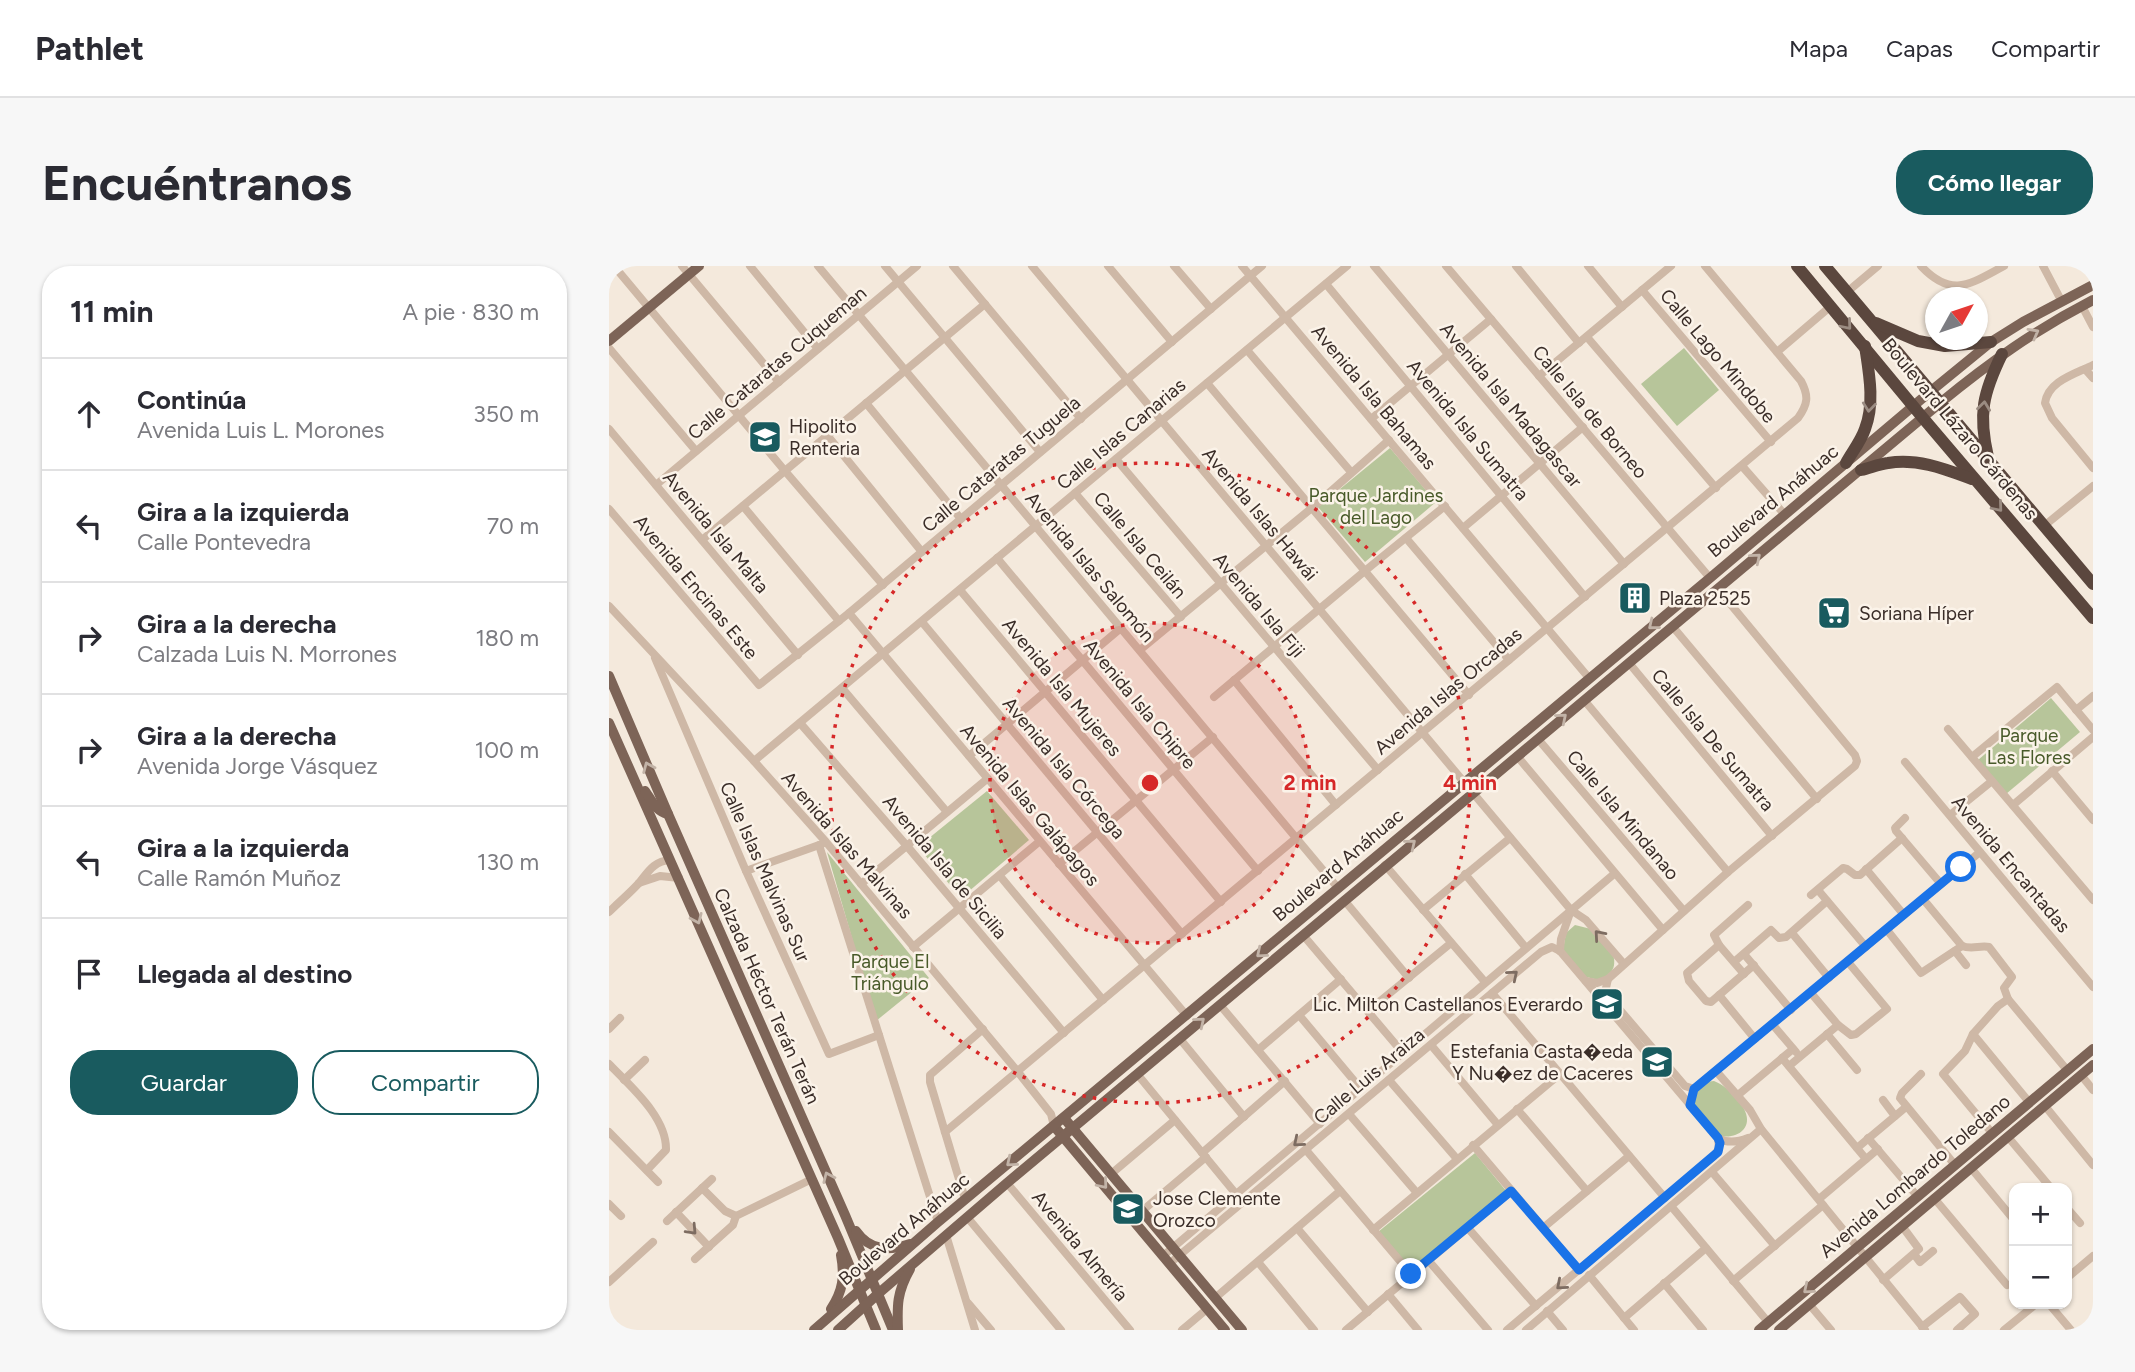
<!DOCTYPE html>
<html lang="es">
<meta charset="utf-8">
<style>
:root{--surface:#fff;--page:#f7f7f7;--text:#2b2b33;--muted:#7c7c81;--line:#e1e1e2;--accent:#195b5f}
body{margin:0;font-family:Figtree,sans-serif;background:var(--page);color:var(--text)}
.controls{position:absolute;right:21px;bottom:21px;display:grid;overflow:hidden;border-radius:14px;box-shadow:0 2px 5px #0004}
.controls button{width:63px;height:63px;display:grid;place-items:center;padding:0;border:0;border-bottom:2px solid var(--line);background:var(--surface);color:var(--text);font:35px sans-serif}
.compass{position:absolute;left:1316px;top:21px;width:63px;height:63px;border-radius:50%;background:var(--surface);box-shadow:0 2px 5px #0004;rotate:50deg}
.stop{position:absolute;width:21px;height:21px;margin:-16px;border:5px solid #1a73e8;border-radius:50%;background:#fff}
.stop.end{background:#1a73e8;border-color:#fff;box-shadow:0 2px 7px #0008}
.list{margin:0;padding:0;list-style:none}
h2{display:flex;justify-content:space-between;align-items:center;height:91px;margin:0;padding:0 28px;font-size:30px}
h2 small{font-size:23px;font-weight:400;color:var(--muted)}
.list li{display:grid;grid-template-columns:46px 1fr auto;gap:21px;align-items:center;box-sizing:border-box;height:112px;padding:0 28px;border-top:2px solid var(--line)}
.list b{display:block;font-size:26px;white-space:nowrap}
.list p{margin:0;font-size:23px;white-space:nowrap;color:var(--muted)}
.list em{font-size:23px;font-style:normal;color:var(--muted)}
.actions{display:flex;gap:14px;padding:21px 28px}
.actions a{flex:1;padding:16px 0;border:2px solid var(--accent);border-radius:28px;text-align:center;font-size:24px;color:var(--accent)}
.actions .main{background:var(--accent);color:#fff}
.icon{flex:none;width:38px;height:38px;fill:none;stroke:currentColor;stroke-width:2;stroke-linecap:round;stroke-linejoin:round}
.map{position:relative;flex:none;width:1484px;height:1064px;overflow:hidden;border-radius:28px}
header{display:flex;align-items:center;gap:42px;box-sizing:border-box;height:98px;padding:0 35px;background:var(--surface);border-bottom:2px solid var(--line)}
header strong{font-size:33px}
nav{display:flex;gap:38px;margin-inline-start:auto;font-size:24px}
.intro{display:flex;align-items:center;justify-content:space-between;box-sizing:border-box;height:168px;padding:0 42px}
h1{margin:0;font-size:49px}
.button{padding:18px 32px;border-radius:28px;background:var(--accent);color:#fff;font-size:24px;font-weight:700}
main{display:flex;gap:42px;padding:0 42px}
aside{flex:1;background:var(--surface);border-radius:28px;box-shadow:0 2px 5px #0004}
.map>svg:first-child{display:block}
.green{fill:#b7c59a}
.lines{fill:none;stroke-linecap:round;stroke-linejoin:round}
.minor{stroke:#ceb8a6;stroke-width:8}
.major{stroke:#7d6457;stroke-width:10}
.highway{stroke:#5b473e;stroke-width:12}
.oneway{stroke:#9b8c82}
.oneway2{stroke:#c2b3a7}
.oneway3{stroke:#7d6c61}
.route{stroke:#1a73e8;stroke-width:9}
.ring{fill:none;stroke:#d62828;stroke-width:3.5;stroke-dasharray:3.5 7}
.labels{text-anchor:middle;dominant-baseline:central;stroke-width:5;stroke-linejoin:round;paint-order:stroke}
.street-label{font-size:19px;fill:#3a2d28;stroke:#fbf3e9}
.poi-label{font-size:19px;fill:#3a2d28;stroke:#fbf3e9;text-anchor:start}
.park-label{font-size:19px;fill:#485a29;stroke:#fbf3e9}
.centre{fill:#d62828;stroke:#fbf3e9;stroke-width:3.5}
.ring-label{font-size:21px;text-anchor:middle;font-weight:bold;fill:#d62828;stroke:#fbf3e9;stroke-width:5;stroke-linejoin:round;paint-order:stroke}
</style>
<header>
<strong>Pathlet</strong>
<nav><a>Mapa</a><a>Capas</a><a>Compartir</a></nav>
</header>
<div class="intro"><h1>Encuéntranos</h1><a class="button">Cómo llegar</a></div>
<main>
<aside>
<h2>11 min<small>A pie · 830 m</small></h2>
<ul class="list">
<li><svg class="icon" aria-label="ahead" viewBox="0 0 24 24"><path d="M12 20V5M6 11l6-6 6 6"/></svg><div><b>Continúa</b><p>Avenida Luis L. Morones</p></div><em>350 m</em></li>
<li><svg class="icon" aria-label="left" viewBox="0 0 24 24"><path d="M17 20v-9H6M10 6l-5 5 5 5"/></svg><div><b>Gira a la izquierda</b><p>Calle Pontevedra</p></div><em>70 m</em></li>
<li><svg class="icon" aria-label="right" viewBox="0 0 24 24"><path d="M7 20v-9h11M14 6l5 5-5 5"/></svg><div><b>Gira a la derecha</b><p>Calzada Luis N. Morrones</p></div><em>180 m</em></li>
<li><svg class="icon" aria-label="right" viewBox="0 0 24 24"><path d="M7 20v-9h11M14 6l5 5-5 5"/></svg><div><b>Gira a la derecha</b><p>Avenida Jorge Vásquez</p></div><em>100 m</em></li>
<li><svg class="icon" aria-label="left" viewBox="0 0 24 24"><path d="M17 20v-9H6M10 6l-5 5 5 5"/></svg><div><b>Gira a la izquierda</b><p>Calle Ramón Muñoz</p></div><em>130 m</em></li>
<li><svg class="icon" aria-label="arrive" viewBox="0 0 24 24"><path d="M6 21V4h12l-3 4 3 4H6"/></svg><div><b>Llegada al destino</b></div></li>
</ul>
<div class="actions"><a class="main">Guardar</a><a>Compartir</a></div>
</aside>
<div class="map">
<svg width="1484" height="1064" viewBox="0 0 1484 1064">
<rect width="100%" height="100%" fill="#f4e9dc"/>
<g class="green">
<path d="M1075,82L1110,124L1068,160L1032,118Z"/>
<path d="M781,182L827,236L756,296L709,241Z"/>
<path d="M1442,432L1471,466L1397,528L1369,494Z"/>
<path d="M378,525L420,574L352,632L309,581Z"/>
<path d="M218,586L320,712L267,755Z"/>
<path d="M966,659L982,663L1004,688C1008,703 1002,708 990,714L977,711L954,684L957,667Z"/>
<path d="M1105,815C1116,819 1132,834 1136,845C1144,863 1127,873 1112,870L1085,838C1087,826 1091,816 1105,815Z"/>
<path d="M866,887L898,926L804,1006L769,966Z"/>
</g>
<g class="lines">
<g class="minor">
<path d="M5,0L176,205L274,319"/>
<path d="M73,0L170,116"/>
<path d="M141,0L209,83"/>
<path d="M209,0L729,622"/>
<path d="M276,0L431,186"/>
<path d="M344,0L472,153"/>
<path d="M423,0L962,644L977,654L1015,698"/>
<path d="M499,0L563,76"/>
<path d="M565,0L602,43"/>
<path d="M633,0L980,412"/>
<path d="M765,0L1015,298"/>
<path d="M837,0L1101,312"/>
<path d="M907,0L970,77"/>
<path d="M979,0L1013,41"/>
<path d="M1312,0C1343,33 1361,18 1395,0"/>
<path d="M1434,0L1453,36"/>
<path d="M717,18L976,331"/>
<path d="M1033,24L1162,176"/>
<path d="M1238,26L1269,0"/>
<path d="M1473,40L1484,61"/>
<path d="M978,71L1107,222"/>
<path d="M0,82L87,185"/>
<path d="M638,84L742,206"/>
<path d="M1168,86L1222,40"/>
<path d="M1484,99C1466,108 1439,115 1436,137L1443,152L1484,202"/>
<path d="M1476,103L1484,112"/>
<path d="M930,110L1062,0"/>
<path d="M598,117L860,429"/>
<path d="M257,137L352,253"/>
<path d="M762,153L882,53"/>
<path d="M0,163L189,389"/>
<path d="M218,169L313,286"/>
<path d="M507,193L769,504"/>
<path d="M1133,200L1176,249"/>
<path d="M47,219L308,0"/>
<path d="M466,227L572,351"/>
<path d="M134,240L230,355"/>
<path d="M0,243L150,419L240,347L653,0"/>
<path d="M1435,260L1484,220"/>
<path d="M854,262L974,161"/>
<path d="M797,272L900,394"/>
<path d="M93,274L376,38"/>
<path d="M388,292L649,605"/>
<path d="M351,324L612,636"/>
<path d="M0,340L145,495L217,576L409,806L442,848L445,860"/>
<path d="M240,347L578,750"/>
<path d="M313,356L573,668"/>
<path d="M1064,361L1208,533"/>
<path d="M531,384L704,241L780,174"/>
<path d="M46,392L137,605L220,788L270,769"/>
<path d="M1020,397L1163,570"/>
<path d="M625,414L727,539"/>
<path d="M233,422L338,546"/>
<path d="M605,431L757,304L836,240"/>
<path d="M975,434L1119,606"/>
<path d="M1467,444L1484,430"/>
<path d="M191,457L298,580L455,767"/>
<path d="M1339,463L1484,634"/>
<path d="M929,473L1075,645"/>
<path d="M360,490L512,362"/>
<path d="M908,490L1054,664"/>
<path d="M1363,491L1448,421L1484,464"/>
<path d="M145,495L738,0"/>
<path d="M1296,496L1484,721"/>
<path d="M1443,505L1484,554"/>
<path d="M1404,539L1484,471"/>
<path d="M1341,549L1383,515"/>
<path d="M1296,552L1286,562L1287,565L1332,618"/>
<path d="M210,579L329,956"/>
<path d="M450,598L604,471"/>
<path d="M776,599L876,716"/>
<path d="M1257,603L1295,649"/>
<path d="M137,605L213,578"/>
<path d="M856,608L917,682"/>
<path d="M391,610L494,734"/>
<path d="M30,617L51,610L70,612"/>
<path d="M252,618L378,513"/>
<path d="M1209,624L1257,681"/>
<path d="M1202,629L1234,602L1238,603L1246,609H1251L1293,572"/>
<path d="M1314,633L1353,680"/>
<path d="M735,634L800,712"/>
<path d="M814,644L901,572"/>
<path d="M0,646C10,636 21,627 30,617C39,606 45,595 61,594"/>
<path d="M1278,664L1312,707L1353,680"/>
<path d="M1183,667L1220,712"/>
<path d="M694,669L794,787"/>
<path d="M1110,679L1078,707L1080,715L1097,735L1102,736L1145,699"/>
<path d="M1353,680C1363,684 1371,679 1380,681L1403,711L1395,722L1399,733L1458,804"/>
<path d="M304,681L431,575"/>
<path d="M951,685L1109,872C1119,878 1129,876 1139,872"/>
<path d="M951,685L952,673L961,647"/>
<path d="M1346,685L1357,699"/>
<path d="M1135,688L1182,744"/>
<path d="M1125,696L1162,664L1170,672L1177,671L1218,635"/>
<path d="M1135,708L1110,679L1105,669L1139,639"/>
<path d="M999,713L997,722L999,730L1076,820L1085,823"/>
<path d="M977,715L988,717L999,713L1119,606L1246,500L1248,495L1246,489L1109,323"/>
<path d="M883,727L1056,932"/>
<path d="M1202,727L1229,759L1242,769L1247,768L1278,743L1239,696"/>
<path d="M1110,729L1146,773"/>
<path d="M611,739L711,858"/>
<path d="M759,745L842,677"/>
<path d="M690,749L752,823"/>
<path d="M1164,759L1187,786"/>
<path d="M0,763L11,752"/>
<path d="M1218,768L1248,804"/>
<path d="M1364,768L1420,836"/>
<path d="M571,773L635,851"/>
<path d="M822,779L889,859"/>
<path d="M649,784L732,713"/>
<path d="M1173,792L1257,893"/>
<path d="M0,798C21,820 58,851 57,884L38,904"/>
<path d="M1180,800L1229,759"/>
<path d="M1107,805L1141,844L1152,863L1316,1064"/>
<path d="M1312,808L1293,827L1291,832L1346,899"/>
<path d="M529,809L627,928"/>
<path d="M1472,809L1484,824"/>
<path d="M15,814L36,794"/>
<path d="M780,814L848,893"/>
<path d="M1129,829L1184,783"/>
<path d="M1274,834L1286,850"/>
<path d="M1081,839L1085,823L1371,586"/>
<path d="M1436,840L1484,899"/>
<path d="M908,843L978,925"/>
<path d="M740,848L808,927"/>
<path d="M0,866L49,916"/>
<path d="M336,866L1189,152C1199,138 1200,130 1192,115L1096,0"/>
<path d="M1383,867L1334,808L1356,785L1364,768L1389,740L1399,733"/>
<path d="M1399,871L1442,922"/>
<path d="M1259,872L1309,931"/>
<path d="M864,879L970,1004"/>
<path d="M1248,882L1297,841"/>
<path d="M697,884L802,1008"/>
<path d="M593,887L676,815"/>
<path d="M1362,902L1405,954"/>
<path d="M1103,906L1166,980"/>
<path d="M502,908L566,854"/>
<path d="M398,917L521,1064"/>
<path d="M93,922L116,945L127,950"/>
<path d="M1325,932L1398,1019"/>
<path d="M356,933L321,816V809L374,763"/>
<path d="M1210,933L1269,883"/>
<path d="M0,938L12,950"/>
<path d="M1062,940L1159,1056"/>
<path d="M1458,942L1471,957"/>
<path d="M533,945L597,891"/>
<path d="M67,946L100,981"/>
<path d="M358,951L452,1064"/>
<path d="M58,955L103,913"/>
<path d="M858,961L927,1040"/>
<path d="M688,962L759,1046"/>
<path d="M934,962L1020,890"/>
<path d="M764,964L951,808"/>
<path d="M337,969L366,1064"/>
<path d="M1305,988L1311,996L1324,985"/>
<path d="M554,990L1005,608"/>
<path d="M86,993L124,959L127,950L203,913"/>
<path d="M819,994L879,1064"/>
<path d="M649,996L705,1064"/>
<path d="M560,998L932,686L943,681L951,685"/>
<path d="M980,1009L1025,1064"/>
<path d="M1458,1012L1484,990"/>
<path d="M1274,1014L1310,983L1293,960"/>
<path d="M1124,1015L1214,939"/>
<path d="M0,1016L44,976"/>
<path d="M1055,1017L1094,1064"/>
<path d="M779,1028L809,1064"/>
<path d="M606,1032L731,925"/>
<path d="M359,1037L382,1064"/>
<path d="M1200,1038L1222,1064"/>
<path d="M1440,1038L1462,1064"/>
<path d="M938,1045L954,1064"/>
<path d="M1015,1052L1097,982"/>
<path d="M0,1057L7,1064"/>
<path d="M1313,1061L1351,1031L1366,1048L1348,1064"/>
<path d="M573,1064L598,1043"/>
<path d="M737,1064L902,925"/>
<path d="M898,1064L1104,891L1110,883L1109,872"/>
<path d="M917,1064L1152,863"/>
<path d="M1395,1064L1427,1038"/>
</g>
<g class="major">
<path d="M0,75L90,0"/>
<path d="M0,410L59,548L236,949L284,1064"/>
<path d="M0,457L229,972L267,1064"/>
<path d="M36,525C43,535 47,545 59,548"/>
<path d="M455,852L633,1064"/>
<path d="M445,860L616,1064"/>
<path d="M247,965C261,985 280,985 301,978"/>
<path d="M222,1043C234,1025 236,1010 232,989"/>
<path d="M205,1064L329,956L1101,312L1322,125L1382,76L1414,56L1484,19"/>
<path d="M229,1064L270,1027L398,917L1331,137C1381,96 1426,64 1484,34"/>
<path d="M289,1064C288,1039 288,1026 301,1003"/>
<path d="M1150,1064L1484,783"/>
<path d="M1170,1064L1484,799"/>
</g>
<g class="highway">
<path d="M1188,0L1314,152L1484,352"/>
<path d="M1216,0L1484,318"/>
<path d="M1267,57L1309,75L1336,80L1382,76"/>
<path d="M1379,191C1369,148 1374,127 1393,88"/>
<path d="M1237,197C1243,186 1252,175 1256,163C1266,137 1260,107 1256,80"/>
<path d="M1252,204C1261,202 1270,198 1279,197C1309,192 1336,203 1363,213"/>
</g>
</g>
<defs><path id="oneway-chevron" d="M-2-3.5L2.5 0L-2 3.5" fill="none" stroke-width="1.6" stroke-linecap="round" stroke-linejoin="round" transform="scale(1.75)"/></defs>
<g class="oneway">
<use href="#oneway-chevron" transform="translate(1238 59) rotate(50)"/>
<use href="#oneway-chevron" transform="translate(1375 140) rotate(-83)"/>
<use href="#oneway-chevron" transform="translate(1260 141) rotate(96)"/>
<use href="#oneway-chevron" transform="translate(1389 241) rotate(50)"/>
</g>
<g class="oneway2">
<use href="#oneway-chevron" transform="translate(1425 67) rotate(-29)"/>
<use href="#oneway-chevron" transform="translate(1147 292) rotate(-40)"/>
<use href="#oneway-chevron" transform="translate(1044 359) rotate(141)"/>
<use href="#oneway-chevron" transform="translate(953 452) rotate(-40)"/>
<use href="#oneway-chevron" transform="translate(39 501) rotate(-113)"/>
<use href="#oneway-chevron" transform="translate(802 578) rotate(-39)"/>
<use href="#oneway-chevron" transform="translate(88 653) rotate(66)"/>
<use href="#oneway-chevron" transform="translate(652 687) rotate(140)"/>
<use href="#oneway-chevron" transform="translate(591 756) rotate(-40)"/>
<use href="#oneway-chevron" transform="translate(402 896) rotate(140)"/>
<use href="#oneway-chevron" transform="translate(219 911) rotate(-114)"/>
<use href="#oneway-chevron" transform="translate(494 918) rotate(50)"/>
<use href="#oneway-chevron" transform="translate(1199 1023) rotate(140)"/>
</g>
<g class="oneway3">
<use href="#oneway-chevron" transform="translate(990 669) rotate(-131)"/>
<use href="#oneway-chevron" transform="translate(904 709) rotate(-40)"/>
<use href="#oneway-chevron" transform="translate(689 876) rotate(140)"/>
<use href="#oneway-chevron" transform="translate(83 964) rotate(47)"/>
<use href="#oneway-chevron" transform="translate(952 1019) rotate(139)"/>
</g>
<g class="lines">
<path class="route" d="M802,1008L902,925L970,1004L1109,886L1111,877L1109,872L1081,839L1085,823L1352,601"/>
</g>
<circle cx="541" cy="517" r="160" fill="#d62828" fill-opacity=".12"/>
<g class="ring">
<circle cx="541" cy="517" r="160"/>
<circle cx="541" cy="517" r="320"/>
</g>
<defs>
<symbol id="school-square" viewBox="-11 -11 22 22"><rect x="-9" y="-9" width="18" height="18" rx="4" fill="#195b5f" stroke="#fbf3e9"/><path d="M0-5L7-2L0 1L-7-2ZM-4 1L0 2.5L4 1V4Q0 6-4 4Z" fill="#fff"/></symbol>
<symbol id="building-square" viewBox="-11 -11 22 22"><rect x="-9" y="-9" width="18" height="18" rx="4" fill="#195b5f" stroke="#fbf3e9"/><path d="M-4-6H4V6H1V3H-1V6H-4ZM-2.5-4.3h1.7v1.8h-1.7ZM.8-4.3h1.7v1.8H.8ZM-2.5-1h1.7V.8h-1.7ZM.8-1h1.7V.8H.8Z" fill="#fff"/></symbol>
<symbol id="supermarket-square" viewBox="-11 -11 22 22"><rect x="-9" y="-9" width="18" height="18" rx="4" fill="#195b5f" stroke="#fbf3e9"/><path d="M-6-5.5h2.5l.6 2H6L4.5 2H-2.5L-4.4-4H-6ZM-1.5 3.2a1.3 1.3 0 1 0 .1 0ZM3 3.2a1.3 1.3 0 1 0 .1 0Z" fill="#fff"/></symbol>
</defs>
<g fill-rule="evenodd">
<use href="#school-square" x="137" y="152" width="38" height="38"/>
<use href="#building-square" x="1007" y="313" width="38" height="38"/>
<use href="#supermarket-square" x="1206" y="328" width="38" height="38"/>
<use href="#school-square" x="979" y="719" width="38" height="38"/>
<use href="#school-square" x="1029" y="777" width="38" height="38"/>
<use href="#school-square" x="500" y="924" width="38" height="38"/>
</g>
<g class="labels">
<g class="street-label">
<text transform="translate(1109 90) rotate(50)">Calle Lago Mindobe</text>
<text transform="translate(168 97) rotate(-40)">Calle Cataratas Cuqueman</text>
<text transform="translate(765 131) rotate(50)">Avenida Isla Bahamas</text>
<text transform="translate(902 139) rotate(50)">Avenida Isla Madagascar</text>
<text transform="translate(981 146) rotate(50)">Calle Isla de Borneo</text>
<text transform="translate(1351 163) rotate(50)">Boulevard Lázaro Cárdenas</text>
<text transform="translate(859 164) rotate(50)">Avenida Isla Sumatra</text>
<text transform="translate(512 168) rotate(-40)">Calle Islas Canarias</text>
<text transform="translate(392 198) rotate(-40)">Calle Cataratas Tuguela</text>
<text transform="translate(1164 235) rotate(-40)">Boulevard Anáhuac</text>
<text transform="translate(651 248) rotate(50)">Avenida Islas Hawái</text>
<text transform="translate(107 266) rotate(50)">Avenida Isla Malta</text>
<text transform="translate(531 279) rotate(50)">Calle Isla Ceilán</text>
<text transform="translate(481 301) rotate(50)">Avenida Islas Salomón</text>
<text transform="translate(87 321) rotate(50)">Avenida Encinas Este</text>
<text transform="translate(650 339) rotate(50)">Avenida Isla Fiji</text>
<text transform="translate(453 421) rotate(50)">Avenida Isla Mujeres</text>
<text transform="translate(839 425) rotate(-40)">Avenida Islas Orcadas</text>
<text transform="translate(531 438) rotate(50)">Avenida Isla Chipre</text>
<text transform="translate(1104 474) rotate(50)">Calle Isla De Sumatra</text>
<text transform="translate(455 502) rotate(50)">Avenida Isla Córcega</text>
<text transform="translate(421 539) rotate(50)">Avenida Islas Galápagos</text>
<text transform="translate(1014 549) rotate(50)">Calle Isla Mindanao</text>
<text transform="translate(238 579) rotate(49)">Avenida Islas Malvinas</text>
<text transform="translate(1402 598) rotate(50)">Avenida Encantadas</text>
<text transform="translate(729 599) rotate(-40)">Boulevard Anáhuac</text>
<text transform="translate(336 601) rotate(50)">Avenida Isla de Sicilia</text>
<text transform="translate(156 606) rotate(66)">Calle Islas Malvinas Sur</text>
<text transform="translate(158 730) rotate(66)">Calzada Héctor Terán Terán</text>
<text transform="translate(760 810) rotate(-40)">Calle Luis Araiza</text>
<text transform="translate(1306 910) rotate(-40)">Avenida Lombardo Toledano</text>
<text transform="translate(295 963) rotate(-40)">Boulevard Anáhuac</text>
<text transform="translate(471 980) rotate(50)">Avenida Almería</text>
</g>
<g class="poi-label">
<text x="180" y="160">Hipolito<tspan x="180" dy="22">Renteria</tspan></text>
<text x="1050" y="332">Plaza 2525</text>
<text x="1250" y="347">Soriana Híper</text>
<text x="974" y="738" text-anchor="end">Lic. Milton Castellanos Everardo</text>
<text x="1024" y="785" text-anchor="end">Estefania Casta�eda<tspan x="1024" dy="22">Y Nu�ez de Caceres</tspan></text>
<text x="544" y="932">Jose Clemente<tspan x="544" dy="22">Orozco</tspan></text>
</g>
<g class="park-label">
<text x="767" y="229">Parque Jardines<tspan x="767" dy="22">del Lago</tspan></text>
<text x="1420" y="469">Parque<tspan x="1420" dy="22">Las Flores</tspan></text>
<text x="281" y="695">Parque El<tspan x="281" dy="22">Triángulo</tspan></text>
</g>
</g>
<circle cx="541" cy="517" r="10" class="centre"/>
<g class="ring-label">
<text x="701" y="524">2 min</text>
<text x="861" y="524">4 min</text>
</g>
</svg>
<div class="controls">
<button>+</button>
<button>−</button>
</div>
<svg class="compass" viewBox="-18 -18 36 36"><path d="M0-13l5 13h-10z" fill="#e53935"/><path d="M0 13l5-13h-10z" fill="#7c7c81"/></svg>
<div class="stop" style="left:1352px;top:601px"></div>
<div class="stop end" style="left:802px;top:1008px"></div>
</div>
</main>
